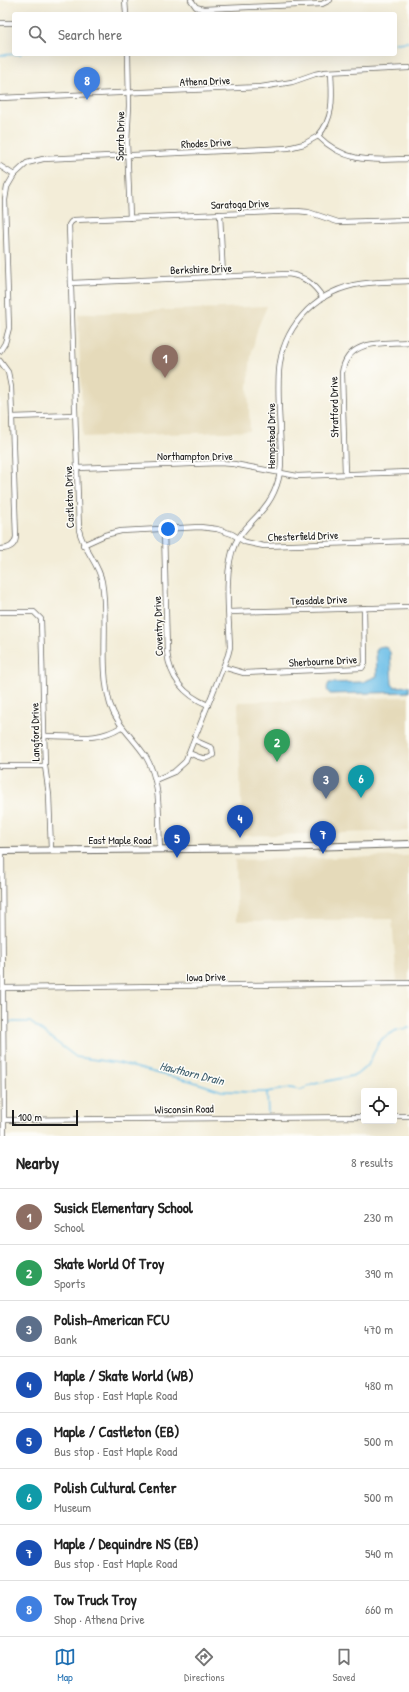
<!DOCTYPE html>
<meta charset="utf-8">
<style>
:root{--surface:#fff;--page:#f2f2f2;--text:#222;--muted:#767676;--line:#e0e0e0;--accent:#1f6fb2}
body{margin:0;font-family:"Patrick Hand",sans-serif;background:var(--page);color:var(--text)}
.controls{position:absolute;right:12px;bottom:12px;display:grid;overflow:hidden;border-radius:4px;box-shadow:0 4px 16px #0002}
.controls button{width:36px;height:36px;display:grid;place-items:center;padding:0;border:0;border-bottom:1px solid var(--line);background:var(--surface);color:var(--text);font:20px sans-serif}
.scale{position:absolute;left:12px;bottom:10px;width:66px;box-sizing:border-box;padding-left:4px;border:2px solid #1c1c1c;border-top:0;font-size:11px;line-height:14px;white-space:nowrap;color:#1c1c1c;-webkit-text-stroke:3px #fdfcf7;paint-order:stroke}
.you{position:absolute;left:168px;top:529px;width:14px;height:14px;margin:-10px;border:3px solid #fff;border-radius:50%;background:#1a73e8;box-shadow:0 0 0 6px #1a73e833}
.badge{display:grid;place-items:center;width:26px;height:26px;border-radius:50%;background:var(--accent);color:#fff;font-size:13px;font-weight:700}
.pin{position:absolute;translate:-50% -33px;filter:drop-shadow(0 1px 2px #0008)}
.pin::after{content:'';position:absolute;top:21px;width:14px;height:12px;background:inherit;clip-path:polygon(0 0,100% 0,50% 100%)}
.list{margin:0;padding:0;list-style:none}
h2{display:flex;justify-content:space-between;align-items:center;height:52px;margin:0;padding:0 16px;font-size:17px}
h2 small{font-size:13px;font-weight:400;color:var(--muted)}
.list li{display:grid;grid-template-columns:26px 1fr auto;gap:12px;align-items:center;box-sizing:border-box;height:56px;padding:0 16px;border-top:1px solid var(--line)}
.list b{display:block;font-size:15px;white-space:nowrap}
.list p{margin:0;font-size:13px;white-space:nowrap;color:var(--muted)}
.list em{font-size:13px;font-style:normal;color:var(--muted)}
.icon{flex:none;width:22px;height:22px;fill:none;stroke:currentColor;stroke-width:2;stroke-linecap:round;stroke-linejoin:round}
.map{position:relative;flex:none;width:409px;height:1136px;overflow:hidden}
.search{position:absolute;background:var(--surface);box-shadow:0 4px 16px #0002;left:12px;right:12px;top:12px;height:44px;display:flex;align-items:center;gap:10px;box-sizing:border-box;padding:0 14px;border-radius:4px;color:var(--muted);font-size:15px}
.sheet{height:500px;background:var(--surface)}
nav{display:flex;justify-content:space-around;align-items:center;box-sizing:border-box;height:56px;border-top:1px solid var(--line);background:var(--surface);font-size:11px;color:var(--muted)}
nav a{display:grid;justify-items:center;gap:2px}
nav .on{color:var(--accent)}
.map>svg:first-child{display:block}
.built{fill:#e5daba}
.water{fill:#6bbee7;stroke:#446d82}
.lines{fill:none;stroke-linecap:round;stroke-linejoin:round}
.stream{stroke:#6bbee7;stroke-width:1.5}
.minor-casing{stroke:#67655e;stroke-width:6}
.major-casing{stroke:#67655e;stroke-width:8}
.minor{stroke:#fff;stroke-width:4.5}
.major{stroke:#fff;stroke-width:6}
.labels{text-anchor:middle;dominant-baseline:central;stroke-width:3;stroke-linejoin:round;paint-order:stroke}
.street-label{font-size:11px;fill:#1c1c1c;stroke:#fdfcf7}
.water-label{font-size:12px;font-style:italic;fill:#3c5d6d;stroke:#fdfcf7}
</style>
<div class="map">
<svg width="409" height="1136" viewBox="0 0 409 1136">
<rect width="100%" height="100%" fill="#fdfcf7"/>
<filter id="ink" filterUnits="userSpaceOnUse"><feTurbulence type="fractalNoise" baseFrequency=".025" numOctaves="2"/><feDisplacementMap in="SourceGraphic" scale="8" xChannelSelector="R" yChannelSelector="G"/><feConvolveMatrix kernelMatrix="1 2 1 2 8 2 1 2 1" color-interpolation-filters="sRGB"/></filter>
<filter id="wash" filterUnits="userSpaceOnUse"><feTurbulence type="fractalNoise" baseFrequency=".012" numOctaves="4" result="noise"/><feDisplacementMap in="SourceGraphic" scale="16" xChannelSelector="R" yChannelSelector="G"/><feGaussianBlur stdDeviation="0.9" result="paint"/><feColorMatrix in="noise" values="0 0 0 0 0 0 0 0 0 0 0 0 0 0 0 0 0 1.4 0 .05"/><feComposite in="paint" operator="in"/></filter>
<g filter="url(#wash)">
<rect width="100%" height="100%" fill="#f3edd8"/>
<g class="built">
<path d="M267,306L258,327L251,355L248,386L250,431L83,437L78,314Z"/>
<path d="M409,697V831L242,836L238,702Z"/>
<path d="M409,856V981H397L392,919L237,921L235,860Z"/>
</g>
<path class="water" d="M385,646L390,652L392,684L394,687L409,686V692L330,694C326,690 327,687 329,683L363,682L377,676L376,651L378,647Z"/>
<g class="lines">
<g class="stream">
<path d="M395,43L408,42"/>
<path d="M0,55L21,54"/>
<path d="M7,1022H30L76,1057L119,1063L156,1073L191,1081L222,1091L252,1092H267L290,1088L301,1090L314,1084L356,1075L368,1065L378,1044L383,1038L397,1030L409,1028"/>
<path d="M267,1092L268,1114"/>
</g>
</g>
</g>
<g filter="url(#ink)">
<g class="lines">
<defs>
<g id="minor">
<path d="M125,0L126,14"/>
<path d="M191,0L196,7L203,9L322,4L330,0"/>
<path d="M0,23H14"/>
<path d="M128,54L129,106L127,142L130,218"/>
<path d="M0,98L261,87L292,82L315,74L325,72L409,68"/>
<path d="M318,136C335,117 332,95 331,72"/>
<path d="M0,166L14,175L27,163L43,159L288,148L304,144L318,136C346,164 372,160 409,159"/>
<path d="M220,214L223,277"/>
<path d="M71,283L288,274C304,276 314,284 323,298"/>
<path d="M0,351L5,343L9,328L5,200L7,187L14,175"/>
<path d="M0,361L8,372L11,387L16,537C15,546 9,549 0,549"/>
<path d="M12,417L75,415"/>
<path d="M77,468L220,463L234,464L297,476L409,472"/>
<path d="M345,474L342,373C347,338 383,344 409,342"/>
<path d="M164,528L167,652C170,679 184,695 208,705"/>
<path d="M83,545L105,535L121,531L200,527L217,529L232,534L245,542L264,546L409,541"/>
<path d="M0,612H34L41,619L45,766L49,795L51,850"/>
<path d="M229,612L409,607"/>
<path d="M223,667L244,673L362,668L365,663L364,608"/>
<path d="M44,736C74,735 95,743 121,727"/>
<path d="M189,753C197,756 206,762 213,755L212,748L194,740"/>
<path d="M0,766H45"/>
<path d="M155,780L174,772L185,762L228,655L230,647C229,617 223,570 235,544C242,529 254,521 264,508C275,495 281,477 281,460C281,431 277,401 279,371C282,329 313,294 354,285C372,281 391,282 409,281"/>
<path d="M160,849C158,819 162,784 146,757C134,738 117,726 110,704C99,665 109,622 102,582C99,563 83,550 79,530L69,225L71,222L74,220L297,211L308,212L338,222L409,220"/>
<path d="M2,851L4,1136"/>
<path d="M3,988L409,983"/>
<path d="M394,1116H409"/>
<path d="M4,1120L364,1117"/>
</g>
<path id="major" d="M0,851L275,848L409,844"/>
</defs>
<use href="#minor" class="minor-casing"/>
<use href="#major" class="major-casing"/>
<use href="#minor" class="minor"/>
<use href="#major" class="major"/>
</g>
</g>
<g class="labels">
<g class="street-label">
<text transform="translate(205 81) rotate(-2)">Athena Drive</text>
<text transform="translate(120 136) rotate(-89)">Sparta Drive</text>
<text transform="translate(206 143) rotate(-3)">Rhodes Drive</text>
<text transform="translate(240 204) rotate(-2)">Saratoga Drive</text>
<text transform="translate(201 269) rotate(-2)">Berkshire Drive</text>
<text transform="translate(334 407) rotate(-91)">Stratford Drive</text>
<text transform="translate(271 436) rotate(-90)">Hempstead Drive</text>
<text x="195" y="456">Northampton Drive</text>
<text transform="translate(69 497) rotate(-92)">Castleton Drive</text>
<text transform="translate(303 536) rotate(-2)">Chesterfield Drive</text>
<text transform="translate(319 600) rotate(-2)">Teasdale Drive</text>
<text transform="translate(158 626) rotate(-92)">Coventry Drive</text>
<text transform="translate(323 661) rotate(-3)">Sherbourne Drive</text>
<text transform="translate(35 732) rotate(-91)">Langford Drive</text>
<text x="120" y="840">East Maple Road</text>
<text transform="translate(206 977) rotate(-1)">Iowa Drive</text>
<text transform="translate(184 1109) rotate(-1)">Wisconsin Road</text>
</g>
<g class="water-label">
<text transform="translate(192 1073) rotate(14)">Hawthorn Drain</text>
</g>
</g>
</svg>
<div class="controls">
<button><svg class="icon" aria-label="locate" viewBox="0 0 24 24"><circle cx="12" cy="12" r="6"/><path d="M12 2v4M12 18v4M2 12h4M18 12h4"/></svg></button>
</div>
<div class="scale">100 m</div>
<div class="you"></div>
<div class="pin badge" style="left:165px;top:378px;background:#8d6e63">1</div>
<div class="pin badge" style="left:277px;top:762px;background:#2e9e5b">2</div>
<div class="pin badge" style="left:326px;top:799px;background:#5c6f8a">3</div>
<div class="pin badge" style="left:240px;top:838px;background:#1a4fb4">4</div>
<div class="pin badge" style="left:177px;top:858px;background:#1a4fb4">5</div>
<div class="pin badge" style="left:361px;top:798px;background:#0f9aa8">6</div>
<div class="pin badge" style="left:323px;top:854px;background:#1a4fb4">7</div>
<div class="pin badge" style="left:87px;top:100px;background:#3f7fe0">8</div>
<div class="search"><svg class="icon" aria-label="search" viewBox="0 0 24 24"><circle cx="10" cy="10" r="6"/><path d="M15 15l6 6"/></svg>Search here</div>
</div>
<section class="sheet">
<h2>Nearby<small>8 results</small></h2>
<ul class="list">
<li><span class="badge" style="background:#8d6e63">1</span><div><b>Susick Elementary School</b><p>School</p></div><em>230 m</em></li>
<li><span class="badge" style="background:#2e9e5b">2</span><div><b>Skate World Of Troy</b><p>Sports</p></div><em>390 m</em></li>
<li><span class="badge" style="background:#5c6f8a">3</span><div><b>Polish-American FCU</b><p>Bank</p></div><em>470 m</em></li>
<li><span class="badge" style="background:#1a4fb4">4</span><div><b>Maple / Skate World (WB)</b><p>Bus stop · East Maple Road</p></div><em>480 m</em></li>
<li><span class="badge" style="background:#1a4fb4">5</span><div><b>Maple / Castleton (EB)</b><p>Bus stop · East Maple Road</p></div><em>500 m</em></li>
<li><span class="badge" style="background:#0f9aa8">6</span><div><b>Polish Cultural Center</b><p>Museum</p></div><em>500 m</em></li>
<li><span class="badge" style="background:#1a4fb4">7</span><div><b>Maple / Dequindre NS (EB)</b><p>Bus stop · East Maple Road</p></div><em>540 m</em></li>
<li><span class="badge" style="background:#3f7fe0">8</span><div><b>Tow Truck Troy</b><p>Shop · Athena Drive</p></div><em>660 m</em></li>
</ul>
</section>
<nav>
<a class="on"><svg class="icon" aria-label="map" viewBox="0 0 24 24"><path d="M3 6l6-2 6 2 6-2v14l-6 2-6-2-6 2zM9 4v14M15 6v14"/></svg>Map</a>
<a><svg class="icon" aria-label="directions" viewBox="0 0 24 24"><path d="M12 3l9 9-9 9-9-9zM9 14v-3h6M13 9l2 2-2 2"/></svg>Directions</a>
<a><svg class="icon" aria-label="saved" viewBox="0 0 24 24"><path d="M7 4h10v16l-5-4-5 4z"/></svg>Saved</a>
</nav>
